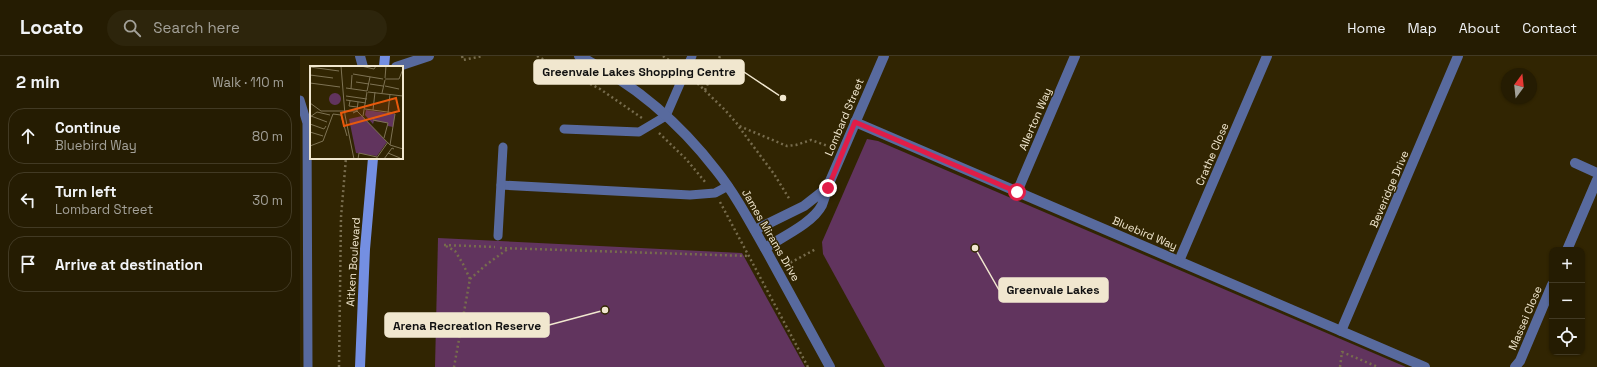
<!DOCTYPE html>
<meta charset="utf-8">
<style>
:root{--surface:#251c02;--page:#2d250c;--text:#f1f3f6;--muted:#a3a199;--line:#423a24}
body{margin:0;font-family:"Space Grotesk",sans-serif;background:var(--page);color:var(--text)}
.controls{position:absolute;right:12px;bottom:12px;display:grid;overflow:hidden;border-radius:8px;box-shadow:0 1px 3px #0004}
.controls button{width:36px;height:36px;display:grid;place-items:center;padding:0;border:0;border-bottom:1px solid var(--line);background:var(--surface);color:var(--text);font:20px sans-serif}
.compass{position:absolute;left:1201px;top:12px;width:36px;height:36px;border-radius:50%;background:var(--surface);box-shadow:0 1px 3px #0004;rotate:15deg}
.stop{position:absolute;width:12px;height:12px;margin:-9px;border:3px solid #e11d48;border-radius:50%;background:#fff}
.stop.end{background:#e11d48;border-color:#fff;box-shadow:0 1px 4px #0008}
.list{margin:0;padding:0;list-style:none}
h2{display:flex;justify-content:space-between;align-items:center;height:52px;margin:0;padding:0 16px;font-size:17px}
h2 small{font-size:13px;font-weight:400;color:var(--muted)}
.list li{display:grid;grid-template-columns:26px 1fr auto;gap:12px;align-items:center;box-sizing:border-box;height:56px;margin:0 8px 8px;padding:0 8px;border:1px solid var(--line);border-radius:16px}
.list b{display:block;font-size:15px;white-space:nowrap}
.list p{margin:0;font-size:13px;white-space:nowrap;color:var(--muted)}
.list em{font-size:13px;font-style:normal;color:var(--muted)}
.icon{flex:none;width:22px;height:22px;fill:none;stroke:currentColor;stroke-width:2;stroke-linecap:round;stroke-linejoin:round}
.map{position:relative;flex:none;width:1297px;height:311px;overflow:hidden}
header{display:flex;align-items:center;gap:24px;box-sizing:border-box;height:56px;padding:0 20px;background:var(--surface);border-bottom:1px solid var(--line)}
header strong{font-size:19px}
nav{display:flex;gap:22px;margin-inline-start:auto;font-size:14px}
.search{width:280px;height:36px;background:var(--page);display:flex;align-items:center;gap:10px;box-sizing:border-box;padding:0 14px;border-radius:22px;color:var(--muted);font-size:15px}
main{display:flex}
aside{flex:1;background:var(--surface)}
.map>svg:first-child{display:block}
.green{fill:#61345e}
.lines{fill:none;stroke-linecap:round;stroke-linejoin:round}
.path{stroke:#776c4d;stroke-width:2.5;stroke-dasharray:2 3;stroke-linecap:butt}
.service{stroke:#586a9e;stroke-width:9}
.minor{stroke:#586a9e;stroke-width:10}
.tertiary{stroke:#586a9e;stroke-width:10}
.secondary{stroke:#748fe2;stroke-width:10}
.route{stroke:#e11d48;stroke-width:5}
.labels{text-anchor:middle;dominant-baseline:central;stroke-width:3;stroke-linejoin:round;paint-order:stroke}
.street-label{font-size:11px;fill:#f1e7cf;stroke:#312502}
.inset-road{fill:none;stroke:#7e7354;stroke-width:1}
.view{fill:#e8590c;fill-opacity:0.15;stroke:#e8590c;stroke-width:2}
.inset-edge{fill:none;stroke:#f1e7cf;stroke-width:2}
.leader{fill:none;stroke:#f1e7cf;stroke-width:1.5}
.callout-dot{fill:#f1e7cf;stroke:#312502;stroke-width:1.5}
.callout{fill:#f1e7cf;stroke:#f1e7cf;stroke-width:1.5}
.callout-label{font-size:12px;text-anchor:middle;font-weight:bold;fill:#111}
</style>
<header>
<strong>Locato</strong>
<div class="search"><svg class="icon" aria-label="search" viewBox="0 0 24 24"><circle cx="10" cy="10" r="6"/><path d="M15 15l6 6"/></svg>Search here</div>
<nav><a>Home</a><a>Map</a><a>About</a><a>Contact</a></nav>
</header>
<main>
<aside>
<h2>2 min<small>Walk · 110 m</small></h2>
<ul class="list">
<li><svg class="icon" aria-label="ahead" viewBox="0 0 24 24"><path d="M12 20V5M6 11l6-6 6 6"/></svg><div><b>Continue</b><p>Bluebird Way</p></div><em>80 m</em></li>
<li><svg class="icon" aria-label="left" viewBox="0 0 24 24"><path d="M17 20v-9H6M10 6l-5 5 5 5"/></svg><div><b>Turn left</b><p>Lombard Street</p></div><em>30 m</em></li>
<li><svg class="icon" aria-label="arrive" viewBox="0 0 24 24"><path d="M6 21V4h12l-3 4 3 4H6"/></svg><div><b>Arrive at destination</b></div></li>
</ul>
</aside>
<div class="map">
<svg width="1297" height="311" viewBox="0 0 1297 311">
<rect width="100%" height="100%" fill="#312502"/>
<g class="green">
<path d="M567,83L578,85L1106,311H585L523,198L522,186Z"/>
<path d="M138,182L442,197L505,311H135Z"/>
</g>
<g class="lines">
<g class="path">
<path d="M162,0L163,4L183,0"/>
<path d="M237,0L300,33L342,62"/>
<path d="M363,0L376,9"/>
<path d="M394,24L425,54L439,70L487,90L496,89L511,84L528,90"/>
<path d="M405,34L420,0"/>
<path d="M439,71L474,118L490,144"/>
<path d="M359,77L386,103L406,127"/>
<path d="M420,146L508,311"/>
<path d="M144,189L195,191"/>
<path d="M146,190L155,195L163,208L170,223L154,311"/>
<path d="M200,192L449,200"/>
<path d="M486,209L516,193"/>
<path d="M170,223L186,209L209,192"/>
<path d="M39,311L41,161L46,102"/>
<path d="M1040,311L1042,296L1078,311"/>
</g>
<g class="service">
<path d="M0,44L7,67L8,311"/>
<path d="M264,73L339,76L366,60L392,0"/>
<path d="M201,129L390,139L415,137L428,130"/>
<path d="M198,180L203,91"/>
</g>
<g class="minor">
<path d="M555,66L1125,311"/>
<path d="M1275,107L1297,117"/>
<path d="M717,136L775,0"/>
<path d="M455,174L504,150L527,132"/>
<path d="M465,192C482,181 513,167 522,149C524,144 526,137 527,132L584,0"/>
<path d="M1267,194L1297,124"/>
<path d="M879,205L967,0"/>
<path d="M1041,275L1158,0"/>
<path d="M1215,311L1220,305L1252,229"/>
</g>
<g class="tertiary">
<path d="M60,0L63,11"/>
<path d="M279,0C333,27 379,66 416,114C436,139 451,168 467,196C488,234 509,273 530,311"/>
<path d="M96,11L129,0"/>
</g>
<g class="secondary">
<path d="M84,11L85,0"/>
<path d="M60,311L65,193L73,102"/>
</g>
</g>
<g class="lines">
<path class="route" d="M528,132L555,66L717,136"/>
</g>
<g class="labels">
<g class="street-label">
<text transform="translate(544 61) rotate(-67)">Lombard Street</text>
<text transform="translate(735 63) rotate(-67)">Allerton Way</text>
<text transform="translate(912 98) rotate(-67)">Crathe Close</text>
<text transform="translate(1089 133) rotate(-67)">Beveridge Drive</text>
<text transform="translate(845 177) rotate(23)">Bluebird Way</text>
<text transform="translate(471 179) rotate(60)">James Mirams Drive</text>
<text transform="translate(53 206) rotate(-86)">Aitken Boulevard</text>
<text transform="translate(1225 262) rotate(-67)">Massei Close</text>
</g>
</g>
<g transform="translate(10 10)">
<rect width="93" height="93" fill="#312502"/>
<path d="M19 33a6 6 0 1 1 12 0a6 6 0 1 1-12 0ZM56,44L85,48L83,61L78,60V57L64,55L63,58L55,49ZM52,50L77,76L67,90L46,87L39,53Z" fill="#61345e"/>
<path class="inset-road" d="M31,0L35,49L44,93M51,0L64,3L66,0M0,1L29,5M43,8L73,13M0,9L23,12M75,12L76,0M75,13H89L93,3M46,16L59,18M0,17L30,21M60,18L73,20M75,20L89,23M36,22L57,25M41,23L42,9M57,25L60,11M58,26L93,30M72,27L75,14M36,30L57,33M36,34L56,37M40,35L39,40L47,41M0,37L11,45H47L80,79L93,83M55,43L85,47M63,44L65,26M43,47L47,45L48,36M78,47L80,28M1,50L17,56M53,50L57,26M0,51L7,46L20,49M63,54L78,57L74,72M0,58L14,63L16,60M0,66L13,70M80,79L85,48M0,80L13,75L23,48L31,49L37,70M78,87L90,92M48,93L49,87L67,91M66,93L78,76M74,93L82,82L84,83"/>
<path class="view" d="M86,32L89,45L34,60L31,47Z"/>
<rect width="93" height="93" class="inset-edge"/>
</g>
<path class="leader" d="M483 42L444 16M675 192L699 234M305 254L249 269"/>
<g class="callout-dot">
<circle cx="483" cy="42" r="4"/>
<circle cx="675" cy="192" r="4"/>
<circle cx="305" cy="254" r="4"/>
</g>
<g class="callout">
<rect x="234" y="4" width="210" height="24" rx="4"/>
<rect x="699" y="222" width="109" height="24" rx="4"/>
<rect x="85" y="257" width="164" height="24" rx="4"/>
</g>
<g class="callout-label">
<text x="339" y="20">Greenvale Lakes Shopping Centre</text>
<text x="753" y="238">Greenvale Lakes</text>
<text x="167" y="274">Arena Recreation Reserve</text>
</g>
</svg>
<div class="controls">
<button>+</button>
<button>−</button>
<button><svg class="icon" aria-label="locate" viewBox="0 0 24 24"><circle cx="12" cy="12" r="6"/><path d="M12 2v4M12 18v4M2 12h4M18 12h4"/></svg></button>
</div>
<svg class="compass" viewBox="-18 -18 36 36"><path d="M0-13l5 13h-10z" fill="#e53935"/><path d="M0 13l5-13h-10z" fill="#a3a199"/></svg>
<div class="stop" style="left:717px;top:136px"></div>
<div class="stop end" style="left:528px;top:132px"></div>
</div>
</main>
